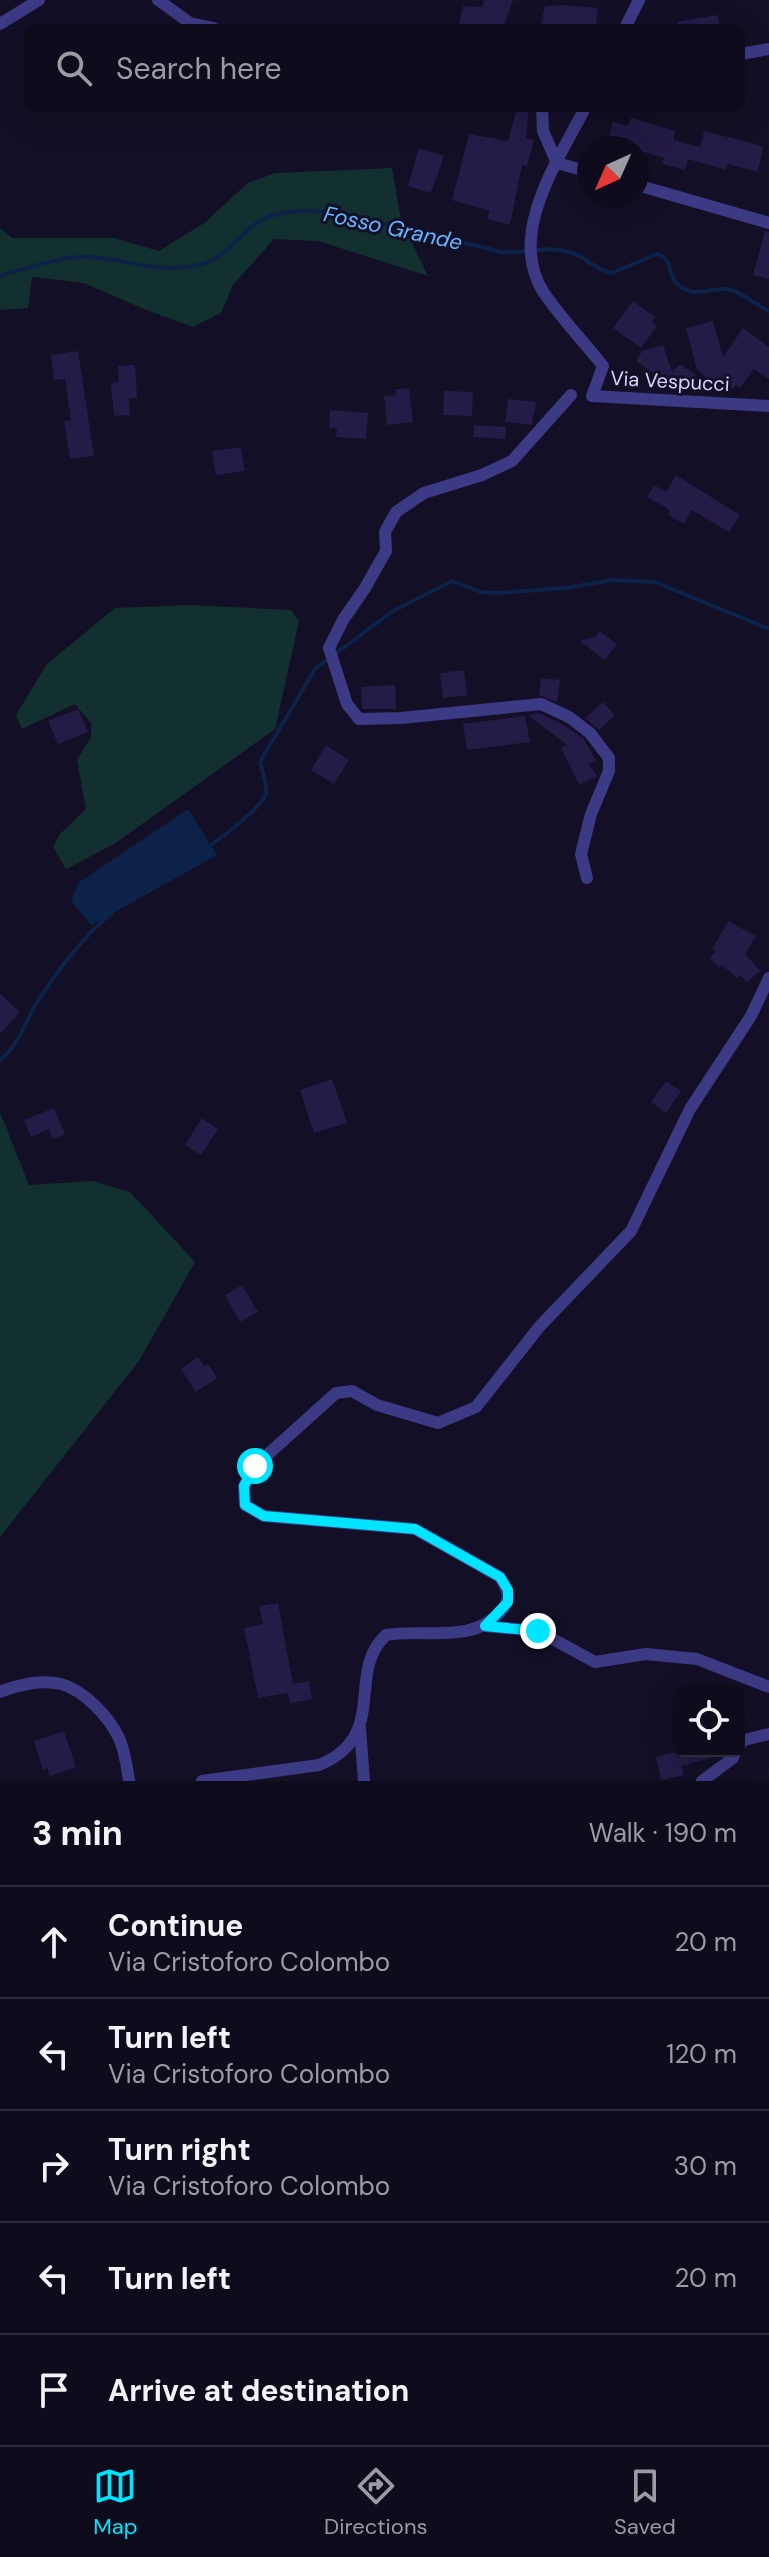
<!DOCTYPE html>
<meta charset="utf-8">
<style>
:root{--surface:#0e0b1c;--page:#171425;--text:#f1f3f6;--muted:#9b9ba3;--line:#2e2b3b;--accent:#00e5ff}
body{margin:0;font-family:"DM Sans",sans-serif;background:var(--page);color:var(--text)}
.controls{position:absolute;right:24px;bottom:24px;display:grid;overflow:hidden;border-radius:12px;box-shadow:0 8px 32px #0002}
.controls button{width:72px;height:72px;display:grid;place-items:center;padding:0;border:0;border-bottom:2px solid var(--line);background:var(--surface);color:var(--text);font:40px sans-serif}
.compass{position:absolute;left:577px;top:136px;width:72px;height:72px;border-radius:50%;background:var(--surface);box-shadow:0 8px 32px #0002;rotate:225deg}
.stop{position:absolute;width:24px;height:24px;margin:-18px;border:6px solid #00e5ff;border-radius:50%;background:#fff}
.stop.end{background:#00e5ff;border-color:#fff;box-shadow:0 2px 8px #0008}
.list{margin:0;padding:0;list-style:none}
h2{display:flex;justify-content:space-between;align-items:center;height:104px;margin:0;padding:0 32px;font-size:34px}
h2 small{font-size:26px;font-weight:400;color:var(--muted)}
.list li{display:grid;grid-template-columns:52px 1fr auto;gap:24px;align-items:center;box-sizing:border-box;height:112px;padding:0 32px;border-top:2px solid var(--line)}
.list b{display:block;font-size:30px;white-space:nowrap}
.list p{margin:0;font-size:26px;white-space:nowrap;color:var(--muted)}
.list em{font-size:26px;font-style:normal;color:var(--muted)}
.icon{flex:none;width:44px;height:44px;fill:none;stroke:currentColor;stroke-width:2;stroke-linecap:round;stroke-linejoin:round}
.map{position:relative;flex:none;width:769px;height:1781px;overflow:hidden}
.search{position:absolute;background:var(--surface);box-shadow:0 8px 32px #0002;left:24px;right:24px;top:24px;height:88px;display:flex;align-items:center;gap:20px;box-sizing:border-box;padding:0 28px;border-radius:12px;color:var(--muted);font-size:30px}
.sheet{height:664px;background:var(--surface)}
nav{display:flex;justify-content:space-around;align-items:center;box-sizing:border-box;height:112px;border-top:2px solid var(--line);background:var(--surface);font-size:22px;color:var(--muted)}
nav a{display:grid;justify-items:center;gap:4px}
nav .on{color:var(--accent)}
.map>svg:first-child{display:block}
.green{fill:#12302f}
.water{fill:#0c2248}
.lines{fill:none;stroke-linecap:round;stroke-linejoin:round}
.stream{stroke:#0c2248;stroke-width:4}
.building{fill:#241b47}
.minor{stroke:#3d3a85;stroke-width:12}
.route{stroke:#00e5ff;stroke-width:10}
.labels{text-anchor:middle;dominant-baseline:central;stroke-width:6;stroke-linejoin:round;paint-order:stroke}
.street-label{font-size:20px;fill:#d9d4ff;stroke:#130f26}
.water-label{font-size:22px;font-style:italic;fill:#62b6ff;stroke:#130f26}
</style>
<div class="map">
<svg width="769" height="1781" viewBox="0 0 769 1781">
<rect width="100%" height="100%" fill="#130f26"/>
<g class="green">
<path d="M392,168L401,220L428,276L318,241L274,239L233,285L221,313L193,327L146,310L84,283L32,277L28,308L0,310V228L12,238H114L159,251L204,223L248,183L275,173Z"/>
<path d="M192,605L291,610L299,621L275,729L114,844L66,869L53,847L60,834L86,809L77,760L91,737V723L75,704L22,729L16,715L47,664L115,608Z"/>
<path d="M0,1112L29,1185L93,1181L130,1192L195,1262L139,1361L0,1537Z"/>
</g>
<path class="water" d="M188,809L217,855L92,925L71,902L78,883Z"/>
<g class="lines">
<g class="stream">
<path d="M0,276C28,268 60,256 89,257C126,259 161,274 198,265C229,259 244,223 274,215C319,203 368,220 412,231C441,238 471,244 501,252C523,254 544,246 566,251C583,254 594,270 612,273L657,254C675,259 666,278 681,287C696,297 707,289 724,289C739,289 755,305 769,311"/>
<path d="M208,847C220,839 263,806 266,794C268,785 262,771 260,762L315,669L393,611L452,581L481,592L497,593L566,588L612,580L655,582L769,629"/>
<path d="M0,1061C22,1039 22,1028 36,1004C55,974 84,935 112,913"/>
</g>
</g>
<g class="building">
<path d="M484,0H513L503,28L459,25L463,6L482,7Z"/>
<path d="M564,5L598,8L596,28H540L545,6Z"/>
<path d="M717,15L720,28H678L677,22Z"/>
<path d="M517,108H529L526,138L534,140L527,167L522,165L510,225L487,219L490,211L452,200L469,134L508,141Z"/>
<path d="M631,118L675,131L673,140L700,147L704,131L763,146L758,172L728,164L726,170L688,159L685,170L662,164L664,158L637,150V148H606L613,122L628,126Z"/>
<path d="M419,148L444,156L431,193L408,186Z"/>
<path d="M765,231L769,232V279L753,275Z"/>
<path d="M633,301L655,317L652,322L657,326L641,348L613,328Z"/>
<path d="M713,321L723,357L743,328L769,347V379L754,369L740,388L736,385L733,389L723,381L718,386L697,370L686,328Z"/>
<path d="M663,345L672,372L680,364L696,375L689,386L675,382L678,390L636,361L642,351Z"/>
<path d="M78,351L94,456L70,459L64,421L71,420L65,379L54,380L51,355Z"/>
<path d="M135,365L137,398H129L130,415L114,416L111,383L119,382L118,366Z"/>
<path d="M409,388L413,422L387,425L384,396L396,395L395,389Z"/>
<path d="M444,391L473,392L472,416L443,415Z"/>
<path d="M508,399L536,402L532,425L505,422Z"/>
<path d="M330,410L368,413L366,439L336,437L337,429L329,428Z"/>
<path d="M474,425L506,427L505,439L473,437Z"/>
<path d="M241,447L245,471L216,475L212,451Z"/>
<path d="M676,475L740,515L729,532L692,510L684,524L668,515L670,510L647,497L654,485L666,492Z"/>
<path d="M599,631L617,644L605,660L580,641L596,636Z"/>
<path d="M464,670L467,695L443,698L440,673Z"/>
<path d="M541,678L560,680L557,702L539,695Z"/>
<path d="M395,685L396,709H362L361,687Z"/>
<path d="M603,702L615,715L599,730L585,718Z"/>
<path d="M78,709L88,732L58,744L48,721Z"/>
<path d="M539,713L564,725L584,739L596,761L589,764L597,776L579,785L561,748L567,745L528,715Z"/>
<path d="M525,716L530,742L467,750L463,724Z"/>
<path d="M326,745L349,760L334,784L311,770Z"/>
<path d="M728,921L756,936L745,954L760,971L747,982L740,975L737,978L722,965L719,968L710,958L715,952L713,948Z"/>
<path d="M0,994L20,1012L0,1034Z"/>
<path d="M332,1079L347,1123L314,1133L300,1090Z"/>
<path d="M666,1081L681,1091L666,1113L651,1102Z"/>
<path d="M54,1108L65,1134L53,1139L49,1129L31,1137L24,1120Z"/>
<path d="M202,1118L218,1129L201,1155L185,1145Z"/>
<path d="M242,1285L258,1312L240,1322L225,1295Z"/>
<path d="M198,1357L204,1366L208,1364L217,1378L196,1392L181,1369Z"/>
<path d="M278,1603L293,1684L309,1681L312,1699L290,1703L288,1693L258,1698L244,1628L263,1624L259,1606Z"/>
<path d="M64,1731L76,1767L50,1776L47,1768L43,1770L34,1741Z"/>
<path d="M680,1751H723L724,1754L681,1766L684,1775L661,1780L656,1757Z"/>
</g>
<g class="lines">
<g class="minor">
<path d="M158,0L190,23L214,28"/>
<path d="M0,24L39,0"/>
<path d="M625,28L639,0"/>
<path d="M741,54L769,49"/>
<path d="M542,108L543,131L557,163"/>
<path d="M585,108C558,161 506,235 544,293C561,318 584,342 603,366L592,396L769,406"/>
<path d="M557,163L589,172"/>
<path d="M637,185L769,223"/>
<path d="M571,395L512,461L482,475L424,493L396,512L385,532L386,551L365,588L343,620L329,648L347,704L359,719L401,718L541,704L569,717L590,733L609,758V771L591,814L581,854L587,878"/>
<path d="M485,1626L538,1631L595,1662L646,1654L697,1659L769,1687"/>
<path d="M0,1692C17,1685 42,1679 61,1684C84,1690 109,1717 119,1738C125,1751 127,1768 129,1781"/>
<path d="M360,1728L364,1781"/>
<path d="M739,1745L744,1740L769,1734"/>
<path d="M202,1781L319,1765C390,1736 345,1673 386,1635C424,1628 472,1645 501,1611C512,1599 508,1590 500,1577L415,1529L264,1516L245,1505L244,1486L255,1466L336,1393L352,1391L377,1405L438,1423L476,1407L540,1326L631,1231L690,1109L751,1016L769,978"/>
<path d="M702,1781L733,1758L735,1751"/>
</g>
</g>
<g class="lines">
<path class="route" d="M255,1466L244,1486L245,1505L264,1516L415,1529L500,1577L508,1590V1602L485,1626L538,1631"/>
</g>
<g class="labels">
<g class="street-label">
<text transform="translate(670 381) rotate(3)">Via Vespucci</text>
</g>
<g class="water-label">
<text transform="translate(393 228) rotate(12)">Fosso Grande</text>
</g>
</g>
</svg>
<div class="controls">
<button><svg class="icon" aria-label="locate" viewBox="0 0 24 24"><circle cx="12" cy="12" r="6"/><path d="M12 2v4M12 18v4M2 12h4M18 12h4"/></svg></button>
</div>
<svg class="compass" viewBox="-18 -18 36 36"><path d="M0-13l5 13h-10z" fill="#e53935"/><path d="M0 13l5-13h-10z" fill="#9b9ba3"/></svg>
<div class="stop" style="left:255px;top:1466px"></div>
<div class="stop end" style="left:538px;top:1631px"></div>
<div class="search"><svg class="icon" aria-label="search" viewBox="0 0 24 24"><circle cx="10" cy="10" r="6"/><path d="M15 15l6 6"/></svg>Search here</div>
</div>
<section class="sheet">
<h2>3 min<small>Walk · 190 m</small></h2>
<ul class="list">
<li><svg class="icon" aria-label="ahead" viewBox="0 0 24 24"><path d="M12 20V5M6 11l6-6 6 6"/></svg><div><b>Continue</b><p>Via Cristoforo Colombo</p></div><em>20 m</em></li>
<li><svg class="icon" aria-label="left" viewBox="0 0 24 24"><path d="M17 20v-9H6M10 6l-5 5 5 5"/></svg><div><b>Turn left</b><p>Via Cristoforo Colombo</p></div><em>120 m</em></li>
<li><svg class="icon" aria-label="right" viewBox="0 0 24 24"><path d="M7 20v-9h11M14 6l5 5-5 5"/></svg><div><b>Turn right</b><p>Via Cristoforo Colombo</p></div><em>30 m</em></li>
<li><svg class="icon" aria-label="left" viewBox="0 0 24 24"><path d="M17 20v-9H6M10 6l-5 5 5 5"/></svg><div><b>Turn left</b></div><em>20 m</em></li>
<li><svg class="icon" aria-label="arrive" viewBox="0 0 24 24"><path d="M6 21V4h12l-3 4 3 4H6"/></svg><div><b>Arrive at destination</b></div></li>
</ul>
</section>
<nav>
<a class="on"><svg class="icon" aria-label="map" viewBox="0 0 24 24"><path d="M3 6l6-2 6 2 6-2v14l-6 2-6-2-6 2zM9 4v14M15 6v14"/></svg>Map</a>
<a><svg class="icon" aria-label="directions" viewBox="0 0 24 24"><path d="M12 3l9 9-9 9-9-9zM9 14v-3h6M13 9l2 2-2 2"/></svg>Directions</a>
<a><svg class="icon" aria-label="saved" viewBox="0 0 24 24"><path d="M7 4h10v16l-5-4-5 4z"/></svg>Saved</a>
</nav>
